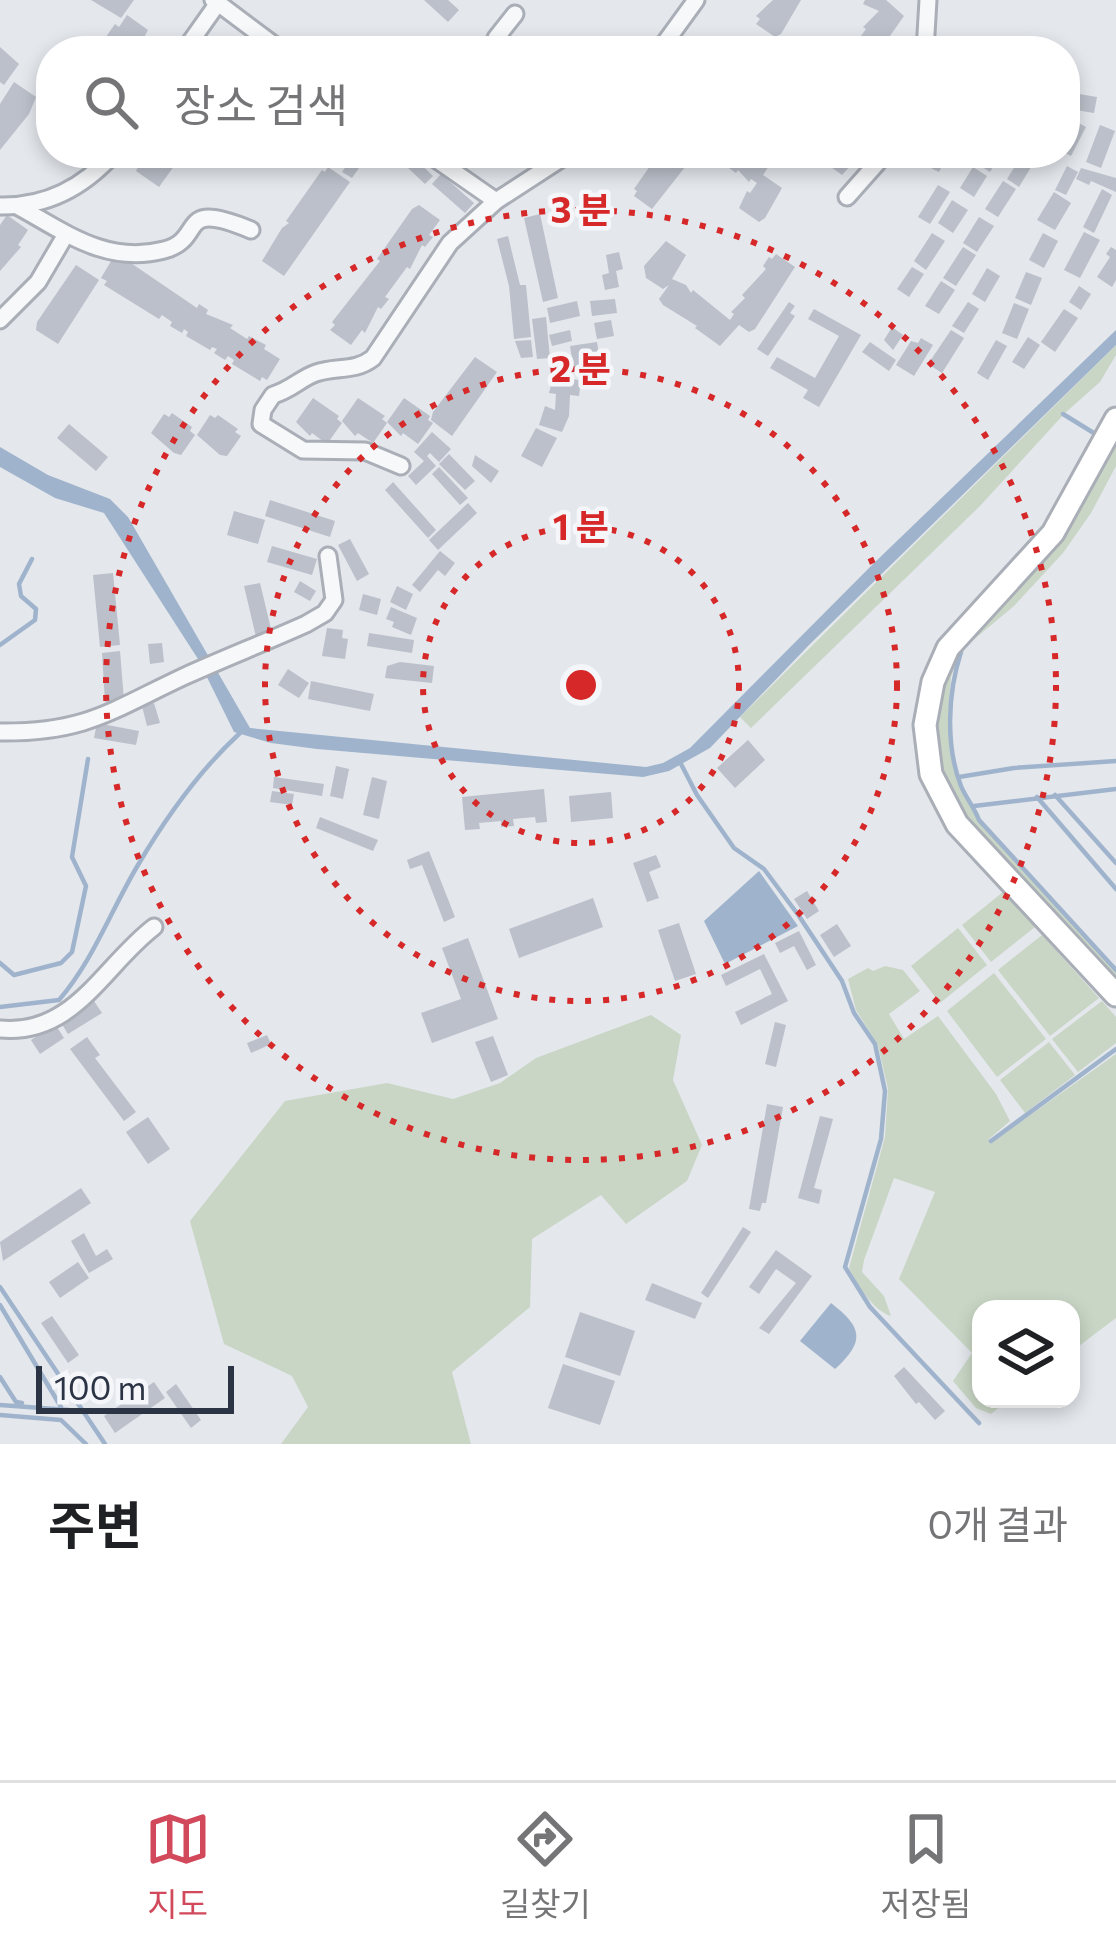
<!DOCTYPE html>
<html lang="ko">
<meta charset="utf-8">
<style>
:root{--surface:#fff;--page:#f2f2f2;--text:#202124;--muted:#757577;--line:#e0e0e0;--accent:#d1495b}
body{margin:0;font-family:Commissioner,"Noto Sans KR",sans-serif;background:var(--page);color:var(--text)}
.controls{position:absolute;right:36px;bottom:36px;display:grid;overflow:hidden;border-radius:24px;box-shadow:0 6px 18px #0003}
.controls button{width:108px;height:108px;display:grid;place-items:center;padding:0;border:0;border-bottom:3px solid var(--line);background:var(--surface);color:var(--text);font:60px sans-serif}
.scale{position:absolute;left:36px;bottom:30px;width:198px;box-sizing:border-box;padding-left:12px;border:6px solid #2b3445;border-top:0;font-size:33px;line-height:42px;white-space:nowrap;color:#2b3445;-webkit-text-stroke:9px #f4f6f9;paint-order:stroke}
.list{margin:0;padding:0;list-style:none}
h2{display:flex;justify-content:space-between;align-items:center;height:156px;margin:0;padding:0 48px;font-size:51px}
h2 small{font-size:39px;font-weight:400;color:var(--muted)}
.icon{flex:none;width:66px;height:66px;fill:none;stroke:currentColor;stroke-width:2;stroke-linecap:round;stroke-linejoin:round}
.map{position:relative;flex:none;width:1116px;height:1444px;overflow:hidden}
.search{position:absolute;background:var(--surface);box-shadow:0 6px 18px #0003;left:36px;right:36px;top:36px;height:132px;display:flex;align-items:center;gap:30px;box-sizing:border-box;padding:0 42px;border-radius:48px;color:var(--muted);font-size:45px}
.sheet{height:336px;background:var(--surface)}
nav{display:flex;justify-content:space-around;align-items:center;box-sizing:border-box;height:168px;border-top:3px solid var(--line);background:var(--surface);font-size:33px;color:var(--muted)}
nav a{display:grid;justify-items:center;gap:6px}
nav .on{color:var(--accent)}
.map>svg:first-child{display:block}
.green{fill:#c9d6c5}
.water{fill:#9fb4cc}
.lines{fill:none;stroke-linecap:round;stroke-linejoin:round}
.stream{stroke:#9fb4cc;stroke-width:4.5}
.building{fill:#bbc0ca}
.street-casing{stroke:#a9aeb7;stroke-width:21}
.secondary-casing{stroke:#a9aeb7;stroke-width:27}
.street{stroke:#f7f8fa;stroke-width:15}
.secondary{stroke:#fff;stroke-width:21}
.ring{fill:none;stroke:#d62828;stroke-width:6;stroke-dasharray:6 12}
.centre{fill:#d62828;stroke:#f4f6f9;stroke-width:6}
.ring-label{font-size:36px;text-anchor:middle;font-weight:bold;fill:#d62828;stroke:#f4f6f9;stroke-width:9;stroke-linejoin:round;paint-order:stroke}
</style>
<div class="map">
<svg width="1116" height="1444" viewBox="0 0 1116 1444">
<rect width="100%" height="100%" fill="#e4e7ec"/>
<g class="green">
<path d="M1116,345V355L1100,382L1065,413L980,506L751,728L740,717Z"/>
<path d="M1116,441V466L1091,513L1063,553L1014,606L960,651L951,677L948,720L956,774L978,821L1116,971V981L968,824L941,783L933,743L939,689L951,659L1058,542Z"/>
<path d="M1003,892L1035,927L991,962L962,925Z"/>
<path d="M958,928L987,965L940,1003L911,966Z"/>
<path d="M1042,935L1099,998L1050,1036L998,970Z"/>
<path d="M885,966L903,970L920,991L889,1014L904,1039L938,1016L996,1094L1010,1121L989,1139L991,1143L1116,1054V1318L1071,1352V1309H981V1399H1009L991,1414L976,1408L953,1381L972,1353L899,1279L935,1192L894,1178L864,1260L862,1272L884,1296L891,1316C872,1310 858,1285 849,1268L885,1137L888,1089L878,1045L856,1010L848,979L868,968L873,971Z"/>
<path d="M994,973L1046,1039L997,1077L947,1011Z"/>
<path d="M1102,1001L1116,1017V1043L1078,1072L1052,1039Z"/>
<path d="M651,1015L681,1035L673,1080L702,1145L687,1181L626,1224L601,1195L532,1239L530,1307L452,1372L471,1444H281L308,1407L292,1376L224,1344L190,1221L285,1101L387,1083L453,1099L500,1083L536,1058Z"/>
<path d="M1049,1042L1075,1075L1025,1113L1000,1080Z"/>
</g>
<g class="water">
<path d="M1116,330V345L809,645L710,748L669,771L643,777L317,749L271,743L234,732L198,659L104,513L55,498L0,467V447L48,475L110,499L128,517L250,728L646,767L663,763L690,748L872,565Z"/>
<path d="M759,871L798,926L725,964L704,921Z"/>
<path d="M831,1303C862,1327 866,1341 835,1369L800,1341Z"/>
</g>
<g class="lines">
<g class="stream">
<path d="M1063,414L1097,435"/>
<path d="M0,645L35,620L36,609L21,596L19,584L32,559"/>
<path d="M961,652C948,692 945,745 961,786C966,798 974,807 979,820L1116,970"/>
<path d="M681,764L697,795L734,848L764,869L799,916L842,981L854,1013L875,1044L885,1091L881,1139L845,1267L870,1307L979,1423"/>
<path d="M959,777L1014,768L1116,761"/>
<path d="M1055,795L1116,863"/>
<path d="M1037,797L1116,889"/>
<path d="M974,806L1116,789"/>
<path d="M0,963L14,975L61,963L72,952L86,886L72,857L88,759"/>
<path d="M0,1007L59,1000C93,961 111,910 138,865C165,819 201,769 240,733"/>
<path d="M991,1141L1116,1049"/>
<path d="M0,1287L105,1444"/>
<path d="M0,1305L61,1407"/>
<path d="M0,1377L16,1402L22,1403"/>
<path d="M0,1405L69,1410"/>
<path d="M0,1415L61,1420L86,1444"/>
</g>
</g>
<g class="building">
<path d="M91,0H134L121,18Z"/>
<path d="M424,0H448L459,10L448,22Z"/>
<path d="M773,0H801L781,34L775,37L756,24L760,19L756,16Z"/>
<path d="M865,0H886L904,16L880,50L861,36L866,29L863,27L879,11L863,4Z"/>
<path d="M127,15L148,30L137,51H96L115,24L119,27Z"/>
<path d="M0,47L19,64L4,85L0,82Z"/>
<path d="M14,82L36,97L29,114L0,150V104Z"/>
<path d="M1079,94L1097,97L1094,113L1076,110Z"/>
<path d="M1073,120L1086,127L1071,156L1065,153V135Z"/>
<path d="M1100,125L1115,131L1101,168L1086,162Z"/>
<path d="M145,153L182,155L159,187L136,171Z"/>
<path d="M355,153L366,158L352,178L342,172Z"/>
<path d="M392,153H409L433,176L425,184Z"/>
<path d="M659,153H696L652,209L634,196L637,191L634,189Z"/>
<path d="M708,153H758L766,159L764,162L769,166L763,175L782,188L765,218L759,222L739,208L747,191L750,193L757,183L751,179L749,182L738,170L736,173Z"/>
<path d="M820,153H883L873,162L861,154L842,175L817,157Z"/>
<path d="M929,153L948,155L939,172L923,164Z"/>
<path d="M978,153H1002L990,172L973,161Z"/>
<path d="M1023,153L1039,154L1019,187L1007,179Z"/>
<path d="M1067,166L1078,172L1066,195L1055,190Z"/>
<path d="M328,167L350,182L284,276L262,261L282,228L289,223L286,221L322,170L325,172Z"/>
<path d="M973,167L987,176L974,197L960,188Z"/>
<path d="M1081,168L1116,178V192L1091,181L1089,185L1076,179Z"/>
<path d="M441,174L474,203L465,213L432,184Z"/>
<path d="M1003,181L1016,189L998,217L985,209Z"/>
<path d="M938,185L950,192L930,224L918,217Z"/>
<path d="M1102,189L1112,195L1094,233L1083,227Z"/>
<path d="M1054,192L1071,203L1055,230L1037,220Z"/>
<path d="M952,200L968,210L953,233L938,223Z"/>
<path d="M419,205L440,220L429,235L433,237L425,247L422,245L410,269L407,267L385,297L389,299L381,309L378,307L365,333L362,330L351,345L330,330L335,325L332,322L380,261L377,259L412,209Z"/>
<path d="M540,214L558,298L543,302L524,218Z"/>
<path d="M7,215L28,230L18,245L21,247L0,271V225Z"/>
<path d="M979,217L994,226L977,252L963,243Z"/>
<path d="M1084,232L1100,240L1080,278L1064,270Z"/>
<path d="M932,233L945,241L926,270L914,261Z"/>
<path d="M1043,233L1058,241L1044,268L1029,260Z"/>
<path d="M508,236L520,285H526L531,337L514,339L509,286L497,239Z"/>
<path d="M666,241L686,255L672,279L686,285L691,293L693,290L730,320L734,314L731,312L745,298L742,295L766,269L763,266L769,257L772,259L776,254L795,267L755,329L749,332L739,325L720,346L695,328L697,326L663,305L659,299L669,285L663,289L646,278L644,266Z"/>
<path d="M963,247L976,255L956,286L943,278Z"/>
<path d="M1111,247L1116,250V280L1112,287L1097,277L1110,257L1106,254Z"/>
<path d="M619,252L623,269L616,271L619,287L605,290L602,275L609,273L606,255Z"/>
<path d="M114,256L122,257L197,308L199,304L208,310L206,314L233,325L230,328L247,339L249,336L266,345L264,349L280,359L267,380L262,377L260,381L232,364L234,360L228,356L225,360L214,353L217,349L212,347L210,350L186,336L188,332L184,329L182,333L170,326L172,322L162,315L159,319L104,285L107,281L101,278Z"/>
<path d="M76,265L99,280L58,344L36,330L37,322Z"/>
<path d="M912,267L924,274L909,297L897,289Z"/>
<path d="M987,268L1000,276L985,302L972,294Z"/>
<path d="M1026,272L1042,278L1031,305L1015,298Z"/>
<path d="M941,281L955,290L939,314L925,306Z"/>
<path d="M1079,286L1091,294L1081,310L1069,302Z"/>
<path d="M615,299L617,313L592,316L590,301Z"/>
<path d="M577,301L580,316L550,323L547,308Z"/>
<path d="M789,302L795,306L790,313L795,316L768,356L757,349Z"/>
<path d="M968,302L979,309L964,333L952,326Z"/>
<path d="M1014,303L1029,309L1017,339L1002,333Z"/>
<path d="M814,309L861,335L819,407L803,398L808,390L770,368L777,357L815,378L839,336L808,319Z"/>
<path d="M1064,309L1078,318L1055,352L1041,342Z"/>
<path d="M546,317L550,358L537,359L532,319Z"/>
<path d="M611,320L614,336L597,339L594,323Z"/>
<path d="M892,327L903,335L893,350L884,340Z"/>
<path d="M570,330L572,341L552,346L549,335Z"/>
<path d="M951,330L964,338L942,373L928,364Z"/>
<path d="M1028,337L1040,345L1024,369L1012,362Z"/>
<path d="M921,338L933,345L914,376L896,365L911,341L918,343Z"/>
<path d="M531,340L533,357L521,358L515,341Z"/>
<path d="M996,340L1007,346L988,380L977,373Z"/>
<path d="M597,342L601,367L574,371L570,346Z"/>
<path d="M870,342L896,360L889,371L862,352Z"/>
<path d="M475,357L497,372L452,436L431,420L433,412Z"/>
<path d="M553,378L581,380L579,396L570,395L569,416L562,432L539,425L545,406L555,410L556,394L549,393Z"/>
<path d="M313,398L339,416L337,419L342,423L327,444L312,433L310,436L296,422Z"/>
<path d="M358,398L385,416L382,419L387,423L373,443L358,433L355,436L342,421Z"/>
<path d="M404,398L430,416L428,420L433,423L418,444L403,433L401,436L387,422Z"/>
<path d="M172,413L192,427L190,431L195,435L181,455L174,453L151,433L164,414L169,417Z"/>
<path d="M210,415L215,418L218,415L238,429L235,432L241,436L227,456L220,455L197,435Z"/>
<path d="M69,424L108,457L96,471L57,438Z"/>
<path d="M536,428L557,438L542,467L521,456Z"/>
<path d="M432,432L451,449L439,462L430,453L427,456L436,466L416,485L408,476L424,461L414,452Z"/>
<path d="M449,454L475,481L465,490L439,464Z"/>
<path d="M475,455L499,471L491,483L472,466Z"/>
<path d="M439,467L468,498L460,505L432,474Z"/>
<path d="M393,482L436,530L428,538L385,490Z"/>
<path d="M270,500L335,521L330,537L265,516Z"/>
<path d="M468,503L477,513L438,550L429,540Z"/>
<path d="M234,511L265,520L258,544L227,535Z"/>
<path d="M350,539L369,574L357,581L338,545Z"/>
<path d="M272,546L317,559L312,575L267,562Z"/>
<path d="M440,551L455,563L445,576L438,570L420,592L412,585Z"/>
<path d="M113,573L120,645L100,647L93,575Z"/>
<path d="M300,581L316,591L310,601L294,592Z"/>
<path d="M260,583L272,633L256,637L244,586Z"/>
<path d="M397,586L413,594L406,610L390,602Z"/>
<path d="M363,594L381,599L377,615L359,610Z"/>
<path d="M391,607L417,618L411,635L392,627L394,622L386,619Z"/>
<path d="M327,628L343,630L342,638L348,639L345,659L322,656Z"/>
<path d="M369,633L414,640L412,653L367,646Z"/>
<path d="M162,643L164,662L150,664L148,644Z"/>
<path d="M120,651L124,700L105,702L102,653Z"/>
<path d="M400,662L434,666L432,683L385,678L387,666Z"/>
<path d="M288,669L309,683L299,698L278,685Z"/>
<path d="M311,681L374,694L370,711L308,699Z"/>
<path d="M154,703L160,723L147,726L142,706Z"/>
<path d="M97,723L139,731L136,745L94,738Z"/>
<path d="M748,740L765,760L735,788L717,768Z"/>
<path d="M336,766L349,769L343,799L330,796Z"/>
<path d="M274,777L324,784L322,796L273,788Z"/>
<path d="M372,777L387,781L379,819L363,815Z"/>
<path d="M544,789L547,822L536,823L535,817L513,819L514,826L501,827V821L479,823L480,829L465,830L462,797Z"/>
<path d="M272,791L294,794L292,805L270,802Z"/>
<path d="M611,792L613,818L571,822L569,796Z"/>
<path d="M320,817L378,840L373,851L316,828Z"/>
<path d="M429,851L455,917L444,922L422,865L410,869L407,860Z"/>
<path d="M656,855L661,867L649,872L659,898L647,902L633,863Z"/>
<path d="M807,891L819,911L807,919L794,899Z"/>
<path d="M593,898L603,927L519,958L509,929Z"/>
<path d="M679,923L696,974L675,981L658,930Z"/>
<path d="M837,924L851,946L834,957L820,935Z"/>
<path d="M799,931L816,965L807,970L794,946L780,953L775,943Z"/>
<path d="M468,938L498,1019L432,1043L421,1013L461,999L442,948Z"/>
<path d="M764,954L788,1001L741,1025L735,1012L772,994L760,969L726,986L721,975Z"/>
<path d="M94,1001L102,1013L68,1034L60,1021Z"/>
<path d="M775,1022L786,1025L776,1067L765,1064Z"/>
<path d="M55,1024L64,1038L40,1054L31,1040Z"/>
<path d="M267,1035L271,1044L251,1053L247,1043Z"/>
<path d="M493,1036L508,1075L491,1082L475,1042Z"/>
<path d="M87,1037L100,1055L95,1058L136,1112L124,1121L70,1049Z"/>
<path d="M767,1104L783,1107L766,1203H762L760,1211L749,1209Z"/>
<path d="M820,1116L833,1119L814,1188L822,1190L819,1204L798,1198Z"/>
<path d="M148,1117L170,1149L148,1164L126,1132Z"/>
<path d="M81,1188L91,1203L3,1261L0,1242Z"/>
<path d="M743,1227L751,1232L708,1298L701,1293Z"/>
<path d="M84,1233L96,1256L107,1249L113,1259L89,1273L71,1241Z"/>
<path d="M776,1250L812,1276L769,1334L759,1328L796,1283L776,1269L759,1294L749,1287Z"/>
<path d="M78,1262L89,1278L60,1298L49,1282Z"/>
<path d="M652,1283L702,1303L695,1319L645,1300Z"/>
<path d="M580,1312L635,1331L620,1376L565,1357Z"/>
<path d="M52,1316L79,1355L68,1363L41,1323Z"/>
<path d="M563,1364L615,1381L600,1425L548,1408Z"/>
<path d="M904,1367L945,1411L935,1420L919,1402L916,1404L894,1376Z"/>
<path d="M154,1382L165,1398L115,1433L104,1416Z"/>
<path d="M176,1384L201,1420L191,1428L166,1392Z"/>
</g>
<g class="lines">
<defs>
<g id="street">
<path d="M219,0L218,3L282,51"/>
<path d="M184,51L218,3L213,0"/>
<path d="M496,51V38L515,14"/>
<path d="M659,51L696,0"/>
<path d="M699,51H734"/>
<path d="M925,51L928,0"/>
<path d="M427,153L496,201"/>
<path d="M847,197L886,153"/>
<path d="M0,206C47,207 84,187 114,153"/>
<path d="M17,206C65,232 106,265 164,250C207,239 174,198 251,230"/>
<path d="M0,320L38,282L65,236"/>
<path d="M401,466L365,451L303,450L261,424L263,410L273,395C291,390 301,378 316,373C337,366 355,372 373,358L450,243L496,201L570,153"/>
<path d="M0,732C86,733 112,710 185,676C225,658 266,642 306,624L325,613L334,600L328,556"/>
<path d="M0,1029C74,1036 103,966 154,927"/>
</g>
<path id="secondary" d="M1116,419L1053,533L948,648L933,682L925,725L931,774L957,824L1116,995"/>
</defs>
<use href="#street" class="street-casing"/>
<use href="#secondary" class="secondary-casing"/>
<use href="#street" class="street"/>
<use href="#secondary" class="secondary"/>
</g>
<g class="ring">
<circle cx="581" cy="685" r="158"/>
<circle cx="581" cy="685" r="316"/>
<circle cx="581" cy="685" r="475"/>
</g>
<circle cx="581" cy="685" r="18" class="centre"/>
<g class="ring-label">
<text x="581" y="223">3 분</text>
<text x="581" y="382">2 분</text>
<text x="581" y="540">1 분</text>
</g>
</svg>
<div class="controls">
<button><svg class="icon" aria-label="layers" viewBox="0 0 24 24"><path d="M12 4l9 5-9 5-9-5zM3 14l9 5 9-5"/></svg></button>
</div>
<div class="scale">100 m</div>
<div class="search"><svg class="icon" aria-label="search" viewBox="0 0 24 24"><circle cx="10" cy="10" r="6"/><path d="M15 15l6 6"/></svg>장소 검색</div>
</div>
<section class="sheet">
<h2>주변<small>0개 결과</small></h2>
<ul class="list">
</ul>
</section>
<nav>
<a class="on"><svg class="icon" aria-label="map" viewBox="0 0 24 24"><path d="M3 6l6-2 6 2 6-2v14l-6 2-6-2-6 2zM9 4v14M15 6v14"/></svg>지도</a>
<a><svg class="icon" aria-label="directions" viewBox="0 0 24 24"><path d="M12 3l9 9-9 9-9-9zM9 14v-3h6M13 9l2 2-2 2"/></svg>길찾기</a>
<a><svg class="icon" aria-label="saved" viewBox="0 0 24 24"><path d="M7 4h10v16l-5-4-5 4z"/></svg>저장됨</a>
</nav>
